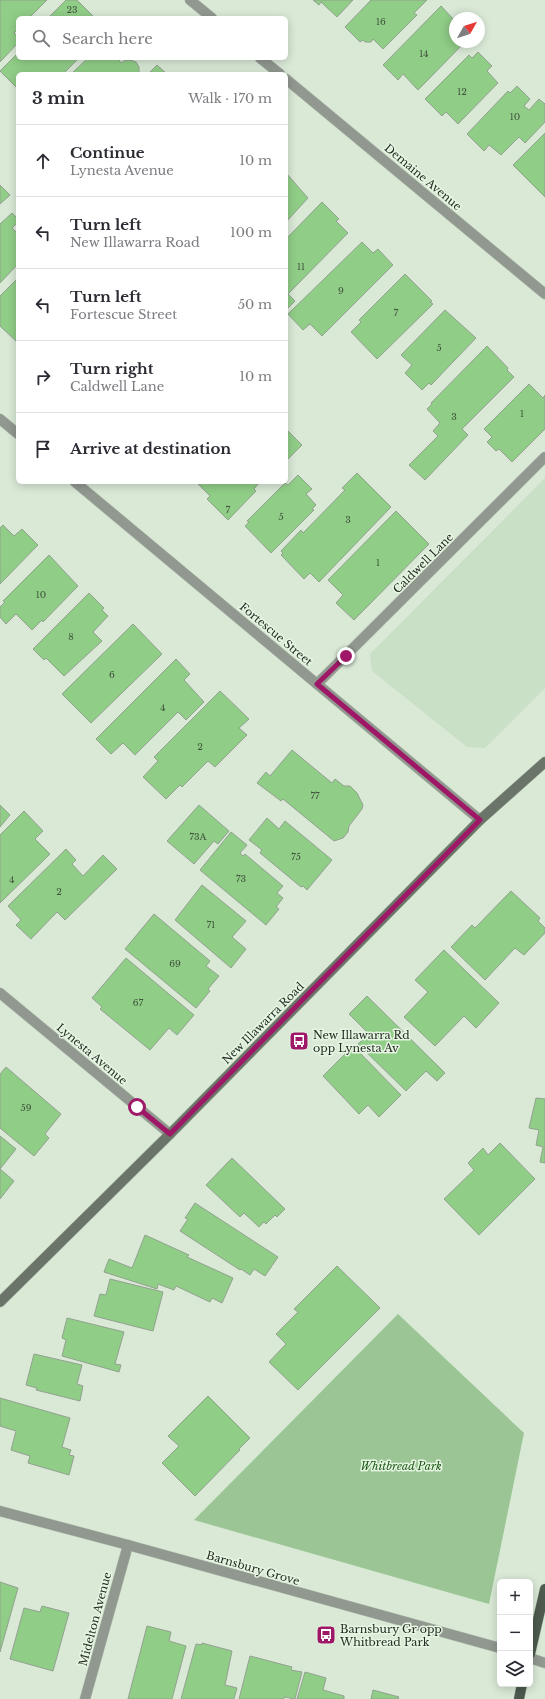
<!DOCTYPE html>
<meta charset="utf-8">
<style>
:root{--surface:#fff;--page:#f2f2f3;--text:#2b2b33;--muted:#7c7c81;--line:#e1e1e2}
body{margin:0;font-family:"Libre Baskerville",serif;background:var(--page);color:var(--text)}
.controls{position:absolute;right:12px;bottom:12px;display:grid;overflow:hidden;border-radius:6px;box-shadow:0 2px 10px #0003}
.controls button{width:36px;height:36px;display:grid;place-items:center;padding:0;border:0;border-bottom:1px solid var(--line);background:var(--surface);color:var(--text);font:20px sans-serif}
.compass{position:absolute;left:449px;top:12px;width:36px;height:36px;border-radius:50%;background:var(--surface);box-shadow:0 2px 10px #0003;rotate:51deg}
.stop{position:absolute;width:12px;height:12px;margin:-9px;border:3px solid #9f1867;border-radius:50%;background:#fff}
.stop.end{background:#9f1867;border-color:#fff;box-shadow:0 1px 4px #0008}
.list{margin:0;padding:0;list-style:none}
h2{display:flex;justify-content:space-between;align-items:center;height:52px;margin:0;padding:0 16px;font-size:17px}
h2 small{font-size:13px;font-weight:400;color:var(--muted)}
.list li{display:grid;grid-template-columns:26px 1fr auto;gap:12px;align-items:center;box-sizing:border-box;height:72px;padding:0 16px;border-top:1px solid var(--line)}
.list b{display:block;font-size:15px;white-space:nowrap}
.list p{margin:0;font-size:13px;white-space:nowrap;color:var(--muted)}
.list em{font-size:13px;font-style:normal;color:var(--muted)}
.icon{flex:none;width:22px;height:22px;fill:none;stroke:currentColor;stroke-width:2;stroke-linecap:round;stroke-linejoin:round}
.map{position:relative;flex:none;width:545px;height:1699px;overflow:hidden}
.search{position:absolute;background:var(--surface);box-shadow:0 2px 10px #0003;left:16px;top:16px;width:272px;height:44px;display:flex;align-items:center;gap:10px;box-sizing:border-box;padding:0 14px;border-radius:6px;color:var(--muted);font-size:15px}
.panel{position:absolute;background:var(--surface);box-shadow:0 2px 10px #0003;left:16px;top:72px;width:272px;height:412px;border-radius:6px}
.map>svg:first-child{display:block}
.built{fill:#c9dfc6}
.green{fill:#9cc596}
.building{fill:#90cd87;stroke:#92a190}
.lines{fill:none;stroke-linecap:round;stroke-linejoin:round}
.service-casing{stroke:#b5c3b2;stroke-width:11}
.minor-casing{stroke:#b5c3b2;stroke-width:11}
.secondary-casing{stroke:#b5c3b2;stroke-width:11}
.primary-casing{stroke:#b5c3b2;stroke-width:11}
.service{stroke:#919890;stroke-width:10}
.minor{stroke:#919890;stroke-width:10}
.secondary{stroke:#6a7468;stroke-width:10}
.primary{stroke:#4e5a4d;stroke-width:10}
.route{stroke:#9f1867;stroke-width:5}
.labels{text-anchor:middle;dominant-baseline:central;stroke-width:3;stroke-linejoin:round;paint-order:stroke}
.number-label{font-size:9px;fill:#40543d}
.street-label{font-size:11px;fill:#252b24;stroke:#e6f6e3}
.poi-label{font-size:11px;fill:#252b24;stroke:#e6f6e3;text-anchor:start}
.park-label{font-size:11px;font-style:italic;fill:#1b5713;stroke:#e6f6e3}
</style>
<div class="map">
<svg width="545" height="1699" viewBox="0 0 545 1699">
<rect width="100%" height="100%" fill="#d9e9d6"/>
<path class="built" d="M545,478V688L485,748L467,747L372,671L370,654Z"/>
<path class="green" d="M398,1314L524,1433L489,1604L194,1520Z"/>
<g class="building">
<path d="M0,0H47L29,18H18V29L14,33L18,37V43L0,62Z"/>
<path d="M66,0H77L95,18H48Z"/>
<path d="M313,0H353L337,17L321,2L319,5Z"/>
<path d="M371,0H427L414,13L417,15L383,49L373,39L371,42H365L363,40L360,42L345,27Z"/>
<path d="M441,6L455,21V42H465L418,90L403,74L398,80L383,65Z"/>
<path d="M478,52L492,66L487,71L498,83L458,124L446,112L442,116L425,99L469,55L472,58Z"/>
<path d="M18,53V58H79L63,74H18V89L0,71Z"/>
<path d="M88,58H118L121,63L125,60H130L136,62L139,67V74H71Z"/>
<path d="M157,65L167,74H148Z"/>
<path d="M517,86L530,99L524,106L529,110L539,99L545,104V122L525,143L519,137L501,155L489,145L484,151L467,134L508,91L510,93Z"/>
<path d="M545,133V197L513,165Z"/>
<path d="M286,173L308,198L286,222Z"/>
<path d="M0,185L10,195L0,204Z"/>
<path d="M322,202L339,219L336,221L348,233L288,294L295,301L286,310V239Z"/>
<path d="M12,213L18,219V222L12,228L18,234V264L0,283V224Z"/>
<path d="M362,242L373,253L378,249L393,265L322,336L310,324L303,330L288,314Z"/>
<path d="M405,274L432,301L430,302L433,304L377,359L351,332L361,322L359,320Z"/>
<path d="M18,278V339L16,341L0,326V296Z"/>
<path d="M445,310L476,338L431,385L429,383L422,390L405,373L412,365L401,355Z"/>
<path d="M487,346L508,368L507,370L514,377L462,429L468,435L425,480L409,465L438,436L433,431L440,423L427,409L432,404L431,403Z"/>
<path d="M529,384L543,398L545,395V429L512,462L499,449L496,451L487,442L492,437L484,429Z"/>
<path d="M286,429L302,445L286,461Z"/>
<path d="M357,473L391,507L319,582L310,573L304,579L281,555L283,553L281,551L301,530L303,533L345,490L342,488Z"/>
<path d="M298,475L312,489L306,494L316,505L312,509L314,510L271,553L245,526L249,522L247,521L285,483L288,485Z"/>
<path d="M196,482H260L254,489L256,491L228,520L207,499L210,496Z"/>
<path d="M396,511L429,544L354,620L336,603L343,595L328,580Z"/>
<path d="M3,525L14,536L22,529L38,545L0,584V528Z"/>
<path d="M49,555L78,586L43,622L42,620L32,630L16,614L6,624L0,617V607L5,602L3,601Z"/>
<path d="M89,593L104,608L102,610L108,616L93,632L102,641L64,676L46,658L44,660L33,649Z"/>
<path d="M133,624L162,654L91,723L62,694Z"/>
<path d="M176,659L190,674L184,680L204,702L186,720L178,712L135,755L123,743L111,754L96,739Z"/>
<path d="M220,691L249,719L239,728L247,735L215,767L208,761L182,787L180,785L166,799L143,777L158,761L154,757Z"/>
<path d="M292,750L332,783L335,779L344,786H350L357,793L363,805L362,809L349,826L348,832L343,838L334,841L283,799L281,801L257,783L266,772L270,776Z"/>
<path d="M0,805L10,815L0,827Z"/>
<path d="M199,805L229,831L218,844L214,841L194,864L167,841Z"/>
<path d="M24,811L43,831L35,839L50,854L0,903V835Z"/>
<path d="M267,818L279,829L285,821L332,860L307,890L303,886L301,887L260,853L262,850L249,840Z"/>
<path d="M231,832L247,845L240,853L243,856L245,854L283,886L277,893L283,898L276,907L279,909L266,925L200,870Z"/>
<path d="M66,849L76,860L72,864L83,876L103,855L117,869L65,920L57,912L31,939L16,925L21,920L8,906Z"/>
<path d="M202,885L246,921L232,937L246,949L231,968L175,920Z"/>
<path d="M511,891L540,918L538,921L545,928V933L524,955L515,948L485,980L451,947L472,925L475,928Z"/>
<path d="M154,914L210,961L206,966L219,976L208,989L210,991L196,1008L125,949Z"/>
<path d="M444,950L499,1003L476,1028L464,1016L435,1046L404,1017L428,992L415,980Z"/>
<path d="M126,958L194,1015L177,1035L169,1028L150,1050L100,1009L102,1007L92,998Z"/>
<path d="M367,996L445,1073L437,1081L426,1071L406,1091L358,1044L369,1034L349,1014Z"/>
<path d="M352,1047L357,1052L358,1051L401,1095L379,1117L368,1105L359,1114L323,1076Z"/>
<path d="M6,1067L61,1114L45,1134L49,1138L34,1156L0,1128V1074Z"/>
<path d="M536,1098L545,1099V1163L540,1162L543,1147L536,1145L539,1130L529,1128Z"/>
<path d="M0,1136L16,1149L0,1169Z"/>
<path d="M500,1143L535,1179L479,1235L444,1199L474,1170L468,1163L483,1148L488,1155Z"/>
<path d="M232,1158L285,1209L277,1217L275,1215L266,1224L264,1222L259,1227L244,1213L240,1217L206,1185Z"/>
<path d="M0,1169L14,1181L0,1199Z"/>
<path d="M195,1203L278,1257L265,1276L254,1269L250,1275L241,1269L240,1270L180,1231L188,1219L185,1218Z"/>
<path d="M145,1235L189,1255L187,1257L233,1278L222,1303L212,1298L210,1302L176,1286L174,1290L158,1284L157,1289L104,1272L109,1259L132,1268Z"/>
<path d="M337,1266L380,1308L298,1390L269,1362L286,1344L276,1334L298,1312L294,1309Z"/>
<path d="M110,1279L163,1292L153,1331L94,1316L100,1294L106,1295Z"/>
<path d="M67,1318L124,1332L115,1364L121,1365L119,1372L62,1356L66,1340L62,1338Z"/>
<path d="M34,1354L82,1365L77,1384L83,1386L80,1401L36,1390L37,1388L26,1385Z"/>
<path d="M208,1396L250,1438L239,1449L240,1450L195,1496L162,1463L179,1446L168,1436Z"/>
<path d="M0,1398L70,1418L62,1447L71,1450L69,1455L74,1456L69,1475L28,1463L30,1456L11,1450L16,1431L0,1426Z"/>
<path d="M0,1582L18,1588L0,1652Z"/>
<path d="M42,1606L69,1613L53,1671L10,1659L24,1608L40,1612Z"/>
<path d="M147,1626L171,1632L169,1641L186,1646L172,1699H128Z"/>
<path d="M202,1643L232,1651L225,1685L237,1688L234,1699H181L196,1644L202,1645Z"/>
<path d="M250,1656L292,1667L291,1670L302,1672L295,1699L284,1697V1699H239Z"/>
<path d="M305,1672L326,1678L323,1690L344,1696V1699H297Z"/>
<path d="M373,1690L399,1697L398,1699H371Z"/>
</g>
<g class="lines">
<defs>
<path id="service" d="M317,684L545,457"/>
<g id="minor">
<path d="M190,0L212,18"/>
<path d="M260,58L280,74"/>
<path d="M286,79L545,294"/>
<path d="M0,419L18,434"/>
<path d="M75,482L480,820"/>
<path d="M0,993L170,1134"/>
<path d="M0,1511L128,1545L500,1648"/>
<path d="M530,1658L545,1663"/>
<path d="M85,1699L128,1545"/>
</g>
<path id="secondary" d="M0,1302L170,1134L480,820L545,762"/>
<g id="primary">
<path d="M530,1654L545,1589"/>
<path d="M519,1699L522,1684"/>
</g>
</defs>
<use href="#service" class="service-casing"/>
<use href="#minor" class="minor-casing"/>
<use href="#secondary" class="secondary-casing"/>
<use href="#primary" class="primary-casing"/>
<use href="#service" class="service"/>
<use href="#minor" class="minor"/>
<use href="#secondary" class="secondary"/>
<use href="#primary" class="primary"/>
</g>
<g class="lines">
<path class="route" d="M137,1107L170,1134L480,820L317,684L346,656"/>
</g>
<defs>
<symbol id="bus-square" viewBox="-11 -11 22 22"><rect x="-9" y="-9" width="18" height="18" rx="4" fill="#9f1867" stroke="#e6f6e3"/><path d="M-5-6H5V4H4V6H2V4H-2V6H-4V4H-5ZM-3.5-4V0h7V-4ZM-3.5 1.2v1.5H-2V1.2ZM2 1.2v1.5H3.5V1.2Z" fill="#fff"/></symbol>
</defs>
<g fill-rule="evenodd">
<use href="#bus-square" x="288" y="1030" width="22" height="22"/>
<use href="#bus-square" x="315" y="1624" width="22" height="22"/>
</g>
<g class="labels">
<g class="number-label">
<text x="72" y="9">23</text>
<text x="381" y="21">16</text>
<text x="424" y="53">14</text>
<text x="462" y="91">12</text>
<text x="515" y="116">10</text>
<text x="301" y="266">11</text>
<text x="341" y="290">9</text>
<text x="396" y="312">7</text>
<text x="439" y="347">5</text>
<text x="522" y="413">1</text>
<text x="454" y="416">3</text>
<text x="228" y="509">7</text>
<text x="281" y="516">5</text>
<text x="348" y="519">3</text>
<text x="378" y="562">1</text>
<text x="41" y="594">10</text>
<text x="71" y="636">8</text>
<text x="112" y="674">6</text>
<text x="163" y="707">4</text>
<text x="200" y="746">2</text>
<text x="315" y="795">77</text>
<text x="198" y="836">73A</text>
<text x="296" y="856">75</text>
<text x="241" y="878">73</text>
<text x="12" y="879">4</text>
<text x="59" y="891">2</text>
<text x="211" y="924">71</text>
<text x="175" y="963">69</text>
<text x="138" y="1002">67</text>
<text x="26" y="1107">59</text>
</g>
<g class="street-label">
<text transform="translate(423 177) rotate(40)">Demaine Avenue</text>
<text transform="translate(423 563) rotate(-45)">Caldwell Lane</text>
<text transform="translate(276 634) rotate(40)">Fortescue Street</text>
<text transform="translate(263 1023) rotate(-45)">New Illawarra Road</text>
<text transform="translate(92 1054) rotate(40)">Lynesta Avenue</text>
<text transform="translate(253 1568) rotate(16)">Barnsbury Grove</text>
<text transform="translate(95 1619) rotate(-75)">Midelton Avenue</text>
</g>
<g class="poi-label">
<text x="313" y="1035">New Illawarra Rd<tspan x="313" dy="13">opp Lynesta Av</tspan></text>
<text x="340" y="1629">Barnsbury Gr opp<tspan x="340" dy="13">Whitbread Park</tspan></text>
</g>
<g class="park-label">
<text x="401" y="1466">Whitbread Park</text>
</g>
</g>
</svg>
<div class="controls">
<button>+</button>
<button>−</button>
<button><svg class="icon" aria-label="layers" viewBox="0 0 24 24"><path d="M12 4l9 5-9 5-9-5zM3 14l9 5 9-5"/></svg></button>
</div>
<svg class="compass" viewBox="-18 -18 36 36"><path d="M0-13l5 13h-10z" fill="#e53935"/><path d="M0 13l5-13h-10z" fill="#7c7c81"/></svg>
<div class="stop" style="left:137px;top:1107px"></div>
<div class="stop end" style="left:346px;top:656px"></div>
<div class="search"><svg class="icon" aria-label="search" viewBox="0 0 24 24"><circle cx="10" cy="10" r="6"/><path d="M15 15l6 6"/></svg>Search here</div>
<section class="panel">
<h2>3 min<small>Walk · 170 m</small></h2>
<ul class="list">
<li><svg class="icon" aria-label="ahead" viewBox="0 0 24 24"><path d="M12 20V5M6 11l6-6 6 6"/></svg><div><b>Continue</b><p>Lynesta Avenue</p></div><em>10 m</em></li>
<li><svg class="icon" aria-label="left" viewBox="0 0 24 24"><path d="M17 20v-9H6M10 6l-5 5 5 5"/></svg><div><b>Turn left</b><p>New Illawarra Road</p></div><em>100 m</em></li>
<li><svg class="icon" aria-label="left" viewBox="0 0 24 24"><path d="M17 20v-9H6M10 6l-5 5 5 5"/></svg><div><b>Turn left</b><p>Fortescue Street</p></div><em>50 m</em></li>
<li><svg class="icon" aria-label="right" viewBox="0 0 24 24"><path d="M7 20v-9h11M14 6l5 5-5 5"/></svg><div><b>Turn right</b><p>Caldwell Lane</p></div><em>10 m</em></li>
<li><svg class="icon" aria-label="arrive" viewBox="0 0 24 24"><path d="M6 21V4h12l-3 4 3 4H6"/></svg><div><b>Arrive at destination</b></div></li>
</ul>
</section>
</div>
